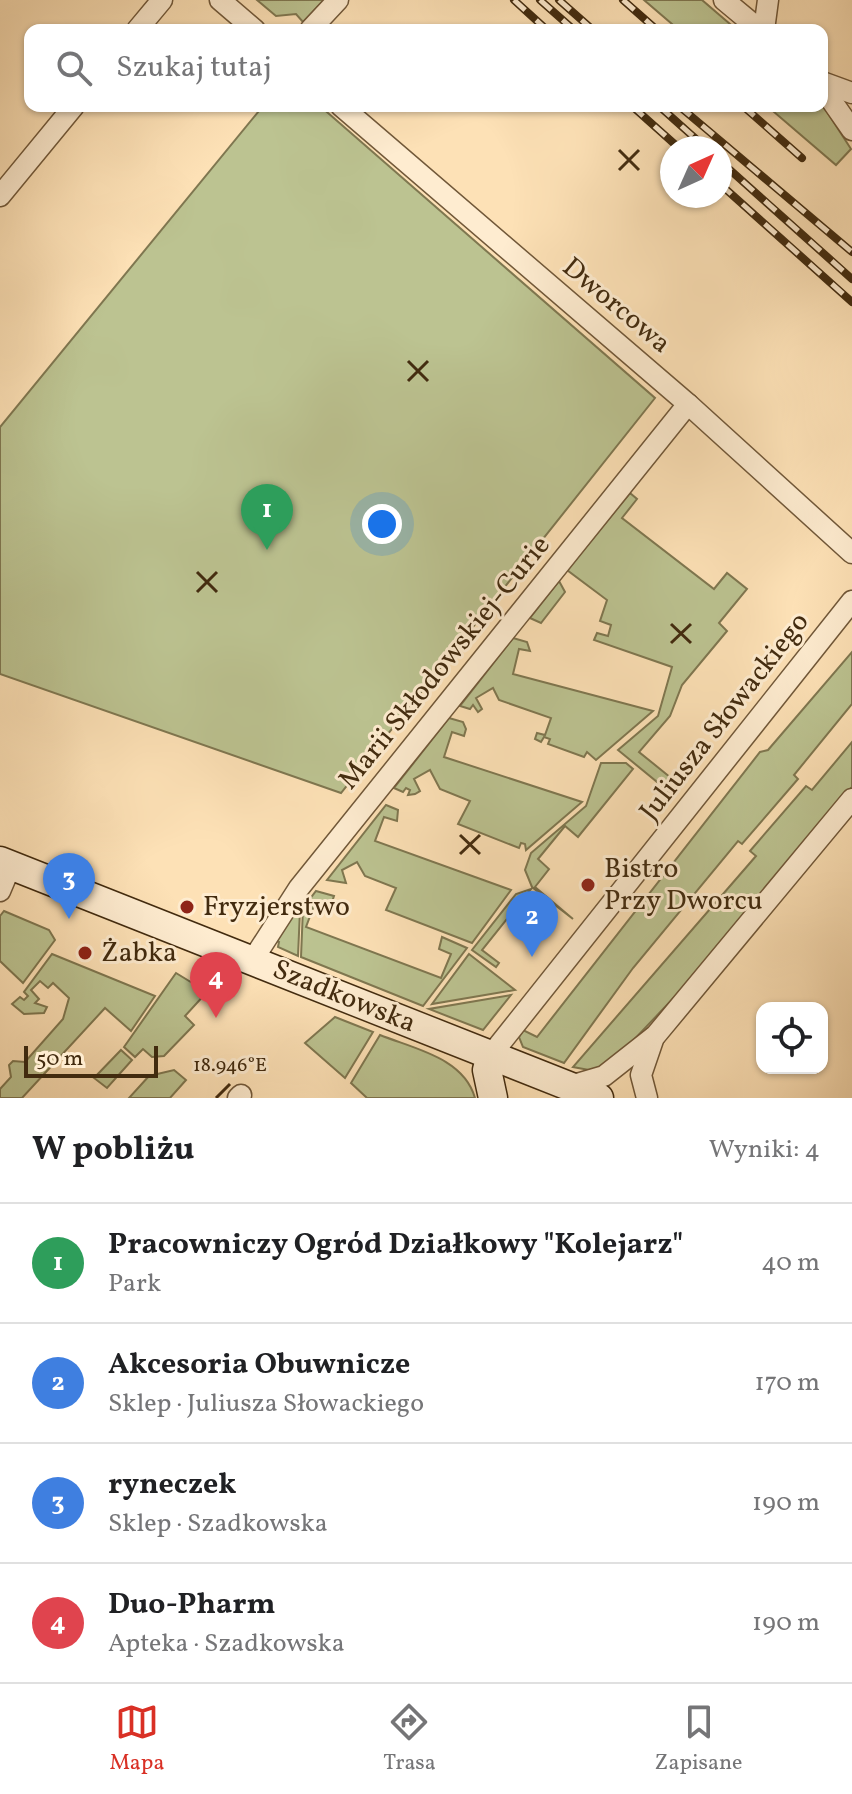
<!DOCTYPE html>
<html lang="pl">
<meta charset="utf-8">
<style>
:root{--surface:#fff;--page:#f2f2f2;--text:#202124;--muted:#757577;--line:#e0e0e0;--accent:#d93025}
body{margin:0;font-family:Vollkorn,serif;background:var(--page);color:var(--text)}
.controls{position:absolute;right:24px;bottom:24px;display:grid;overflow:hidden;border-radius:16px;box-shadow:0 2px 6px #0004}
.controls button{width:72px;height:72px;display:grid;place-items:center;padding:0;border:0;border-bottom:2px solid var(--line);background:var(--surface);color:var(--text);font:40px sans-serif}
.compass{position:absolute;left:660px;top:136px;width:72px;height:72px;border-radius:50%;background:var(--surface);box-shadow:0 2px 6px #0004;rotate:45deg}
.scale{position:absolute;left:24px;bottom:20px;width:134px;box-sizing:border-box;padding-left:8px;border:4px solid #422b0f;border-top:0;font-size:22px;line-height:28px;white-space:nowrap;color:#422b0f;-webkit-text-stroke:6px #feecd0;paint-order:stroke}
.you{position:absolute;left:382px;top:524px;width:28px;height:28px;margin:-20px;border:6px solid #fff;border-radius:50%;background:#1a73e8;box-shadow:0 0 0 12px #1a73e833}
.badge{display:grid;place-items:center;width:52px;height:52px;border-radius:50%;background:var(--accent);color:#fff;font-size:26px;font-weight:700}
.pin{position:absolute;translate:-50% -66px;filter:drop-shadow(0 2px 4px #0008)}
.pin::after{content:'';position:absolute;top:42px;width:28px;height:24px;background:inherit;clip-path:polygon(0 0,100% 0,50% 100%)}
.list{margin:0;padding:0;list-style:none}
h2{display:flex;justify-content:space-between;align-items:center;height:104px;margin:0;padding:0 32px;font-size:34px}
h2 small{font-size:26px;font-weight:400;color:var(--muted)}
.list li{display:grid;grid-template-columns:52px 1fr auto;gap:24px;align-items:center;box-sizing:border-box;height:120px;padding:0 32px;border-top:2px solid var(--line)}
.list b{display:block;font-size:30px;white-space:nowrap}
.list p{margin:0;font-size:26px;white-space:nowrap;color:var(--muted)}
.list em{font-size:26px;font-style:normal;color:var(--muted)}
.icon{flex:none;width:44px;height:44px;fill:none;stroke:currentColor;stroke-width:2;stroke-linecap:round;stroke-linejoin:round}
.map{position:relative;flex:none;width:852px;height:1098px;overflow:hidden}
.search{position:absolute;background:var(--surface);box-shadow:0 2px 6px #0004;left:24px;right:24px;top:24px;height:88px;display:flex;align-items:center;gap:20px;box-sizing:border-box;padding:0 28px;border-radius:16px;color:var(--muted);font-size:30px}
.sheet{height:584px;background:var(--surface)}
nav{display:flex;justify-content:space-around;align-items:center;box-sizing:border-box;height:112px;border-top:2px solid var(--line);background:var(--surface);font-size:22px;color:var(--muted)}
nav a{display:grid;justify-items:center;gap:4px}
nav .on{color:var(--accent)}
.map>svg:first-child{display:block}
.green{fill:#bcc391;stroke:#7f7750;stroke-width:2}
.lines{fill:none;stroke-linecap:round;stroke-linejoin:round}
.street-casing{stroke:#715839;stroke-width:23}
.secondary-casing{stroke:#422b0f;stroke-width:31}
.street{stroke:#feecd0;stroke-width:20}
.secondary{stroke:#feecd0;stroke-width:28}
.rail-casing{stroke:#422b0f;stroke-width:8}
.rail{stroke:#feecd0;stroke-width:5;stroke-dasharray:15;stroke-linecap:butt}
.ticks{fill:none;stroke:#422b0f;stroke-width:3}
.poi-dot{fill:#8f2418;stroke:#feecd0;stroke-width:3}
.labels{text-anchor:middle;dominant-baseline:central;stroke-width:6;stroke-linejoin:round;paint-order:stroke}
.street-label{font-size:28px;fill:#422b0f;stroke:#feecd0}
.poi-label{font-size:28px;fill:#422b0f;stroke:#feecd0;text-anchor:start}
.ticks-label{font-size:20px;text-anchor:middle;fill:#422b0f;stroke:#feecd0;stroke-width:6;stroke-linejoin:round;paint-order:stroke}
</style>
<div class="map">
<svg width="852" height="1098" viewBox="0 0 852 1098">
<rect width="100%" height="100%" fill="#fde1b6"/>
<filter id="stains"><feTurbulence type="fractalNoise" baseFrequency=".0025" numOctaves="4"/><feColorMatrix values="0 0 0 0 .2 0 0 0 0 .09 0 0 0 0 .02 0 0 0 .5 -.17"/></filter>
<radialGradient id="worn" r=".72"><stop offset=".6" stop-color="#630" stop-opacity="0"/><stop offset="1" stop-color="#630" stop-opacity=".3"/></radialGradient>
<g class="green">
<path d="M257,0H324L303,22L296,14L276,16Z"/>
<path d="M644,0H702L737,30H679Z"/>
<path d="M822,104L851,149L836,165L767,106Z"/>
<path d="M263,106H320L655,398L341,793L0,674V427Z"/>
<path d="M630,493L637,499L622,518L714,589L727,573L747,589L719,623L727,631L682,685L670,716L639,752L681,786L673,795L618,750L658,716L672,667L594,640L597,633L608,636L611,625L600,621L607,600L567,570Z"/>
<path d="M559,581L565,592L541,623L530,618Z"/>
<path d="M513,638L527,642L530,651L519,649L513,674L653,711L596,760L587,752L584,757L548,744L550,739L544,737L541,742L535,739L537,733L545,735L551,718L499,700L493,688L476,698L482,709L478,712L473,705L470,709L460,706Z"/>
<path d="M852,652V704L794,775L798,779L742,844L738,841L633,968L564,1063L523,1047L519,1037L523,1030L537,1037L760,752L768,750Z"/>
<path d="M449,718L463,722L466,729L464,736L452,732L444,757L582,802L526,850L525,844L521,843L519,848L458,824L470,801L440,789L430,770L414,779L420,791L415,794L408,795L410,790L406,788L403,792L394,788Z"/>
<path d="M852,742V787L683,988L610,1065L589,1070L573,1067L756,856L750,851L806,786L812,790Z"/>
<path d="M601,763H626L633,769L578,837L565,826L538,859L549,869L535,887L573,919L532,887L525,870L531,853L586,806Z"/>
<path d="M386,805L398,810L397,821L384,817L375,841L511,890L472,943L386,910L396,888L365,876L357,862L342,870L346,883L327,880Z"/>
<path d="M531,889L482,950L499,963L496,967L472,950L516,894Z"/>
<path d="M316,891L334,896L330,908L315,903L306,927L441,978L451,954L439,949L442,937L467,948L423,1006L301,957L303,908Z"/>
<path d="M300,905V910L298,956L278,947L279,942L273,940Z"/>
<path d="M4,911L49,930L55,940L23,983L0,961V916Z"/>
<path d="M52,954L155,996L131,1031L105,1008L22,1098H0V1089L11,1077L9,1065L13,1061L25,1062L63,1019L69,998L53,983L48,988L40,981L31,990L39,999L35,1003L47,1007L44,1013L24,1014L12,1004L20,997L24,1000L28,996L24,992Z"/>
<path d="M469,954L515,990L432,1004Z"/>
<path d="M176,973L207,992L185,1016L194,1025L164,1056L152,1057L143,1049L135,1057L124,1047Z"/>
<path d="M511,995L483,1030L429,1009Z"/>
<path d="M335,1017L373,1032L345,1078L305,1043Z"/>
<path d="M380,1035C415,1049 464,1058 475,1098H367L351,1083Z"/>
<path d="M121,1050L132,1060L107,1088L94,1078Z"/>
<path d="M174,1070L186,1080L170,1098H129L149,1076Z"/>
</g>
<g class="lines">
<defs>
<g id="street">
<path d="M220,0L255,30"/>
<path d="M724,0L760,30"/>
<path d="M137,30L162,0"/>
<path d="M310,30L338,0"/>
<path d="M764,30L768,0"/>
<path d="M822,82L852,93"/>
<path d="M822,87L852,130"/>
<path d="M341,106L688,404L852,553"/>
<path d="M0,196L74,106"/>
<path d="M0,891L11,865"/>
<path d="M252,961L299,888L688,404"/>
<path d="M491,1055L852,601"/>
<path d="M570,1086L604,1076L656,1035L852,799"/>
<path d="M238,1098L241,1095"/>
<path d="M647,1098L641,1075L654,1037"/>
</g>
<g id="secondary">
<path d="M0,861L599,1098"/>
<path d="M491,1055L487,1070L493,1098"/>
</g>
</defs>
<use href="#street" class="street-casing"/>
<use href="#secondary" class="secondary-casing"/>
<use href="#street" class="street"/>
<use href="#secondary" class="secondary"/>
<defs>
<g id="rail">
<path d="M514,0L547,30"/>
<path d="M540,0L574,30"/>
<path d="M559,0L593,30"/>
<path d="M623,0L657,30"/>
<path d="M632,106L679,148"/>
<path d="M659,106L706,148"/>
<path d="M679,106L852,252"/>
<path d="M743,106L802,158"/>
<path d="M720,161L852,279"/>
<path d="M720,184L852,302"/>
</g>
</defs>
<use href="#rail" class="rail-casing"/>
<use href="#rail" class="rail"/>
</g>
<path class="ticks" d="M619,150L639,170M619,170L639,150M408,361L428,381M408,381L428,361M197,572L217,592M197,592L217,572M671,624L691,643M671,643L691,624M460,835L480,854M460,854L480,835M216,1098L230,1084"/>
<g class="poi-dot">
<circle cx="588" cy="885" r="8"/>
<circle cx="187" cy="907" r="8"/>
<circle cx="85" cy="953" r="8"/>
</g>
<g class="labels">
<g class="street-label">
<text transform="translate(616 306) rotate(40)">Dworcowa</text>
<text transform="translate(445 663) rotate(-51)">Marii Skłodowskiej-Curie</text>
<text transform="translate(725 717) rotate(-52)">Juliusza Słowackiego</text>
<text transform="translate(344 997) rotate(22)">Szadkowska</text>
</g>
<g class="poi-label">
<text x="604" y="869">Bistro<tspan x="604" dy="32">Przy Dworcu</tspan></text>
<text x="203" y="907">Fryzjerstwo</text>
<text x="101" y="953">Żabka</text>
</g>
</g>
<g class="ticks-label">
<text x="230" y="1071">18.946°E</text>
</g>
<rect width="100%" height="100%" filter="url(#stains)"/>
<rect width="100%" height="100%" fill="url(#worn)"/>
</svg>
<div class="controls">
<button><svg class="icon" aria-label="locate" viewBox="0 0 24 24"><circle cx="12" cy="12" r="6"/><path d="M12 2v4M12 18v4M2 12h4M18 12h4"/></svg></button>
</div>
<svg class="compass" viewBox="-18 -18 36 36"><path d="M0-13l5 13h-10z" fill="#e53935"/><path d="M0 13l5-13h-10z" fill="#757577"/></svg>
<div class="scale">50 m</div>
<div class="you"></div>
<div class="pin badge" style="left:267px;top:550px;background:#2e9e5b">1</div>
<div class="pin badge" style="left:532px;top:957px;background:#3f7fe0">2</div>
<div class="pin badge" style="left:69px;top:919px;background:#3f7fe0">3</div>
<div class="pin badge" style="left:216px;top:1018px;background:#e0444e">4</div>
<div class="search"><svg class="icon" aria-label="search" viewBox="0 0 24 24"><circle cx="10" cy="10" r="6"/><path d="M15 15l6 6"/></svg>Szukaj tutaj</div>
</div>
<section class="sheet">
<h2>W pobliżu<small>Wyniki: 4</small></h2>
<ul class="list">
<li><span class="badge" style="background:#2e9e5b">1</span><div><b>Pracowniczy Ogród Działkowy &quot;Kolejarz&quot;</b><p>Park</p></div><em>40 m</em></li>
<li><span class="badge" style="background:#3f7fe0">2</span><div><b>Akcesoria Obuwnicze</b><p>Sklep · Juliusza Słowackiego</p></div><em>170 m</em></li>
<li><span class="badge" style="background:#3f7fe0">3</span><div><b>ryneczek</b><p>Sklep · Szadkowska</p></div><em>190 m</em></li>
<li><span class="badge" style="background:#e0444e">4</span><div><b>Duo-Pharm</b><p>Apteka · Szadkowska</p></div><em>190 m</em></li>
</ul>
</section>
<nav>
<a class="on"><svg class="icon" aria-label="map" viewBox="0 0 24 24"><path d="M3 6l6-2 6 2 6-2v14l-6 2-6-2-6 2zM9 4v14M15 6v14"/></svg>Mapa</a>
<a><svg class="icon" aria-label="directions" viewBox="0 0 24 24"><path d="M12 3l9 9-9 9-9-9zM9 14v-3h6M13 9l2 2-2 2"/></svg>Trasa</a>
<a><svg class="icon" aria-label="saved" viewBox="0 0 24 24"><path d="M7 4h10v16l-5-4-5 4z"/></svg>Zapisane</a>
</nav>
